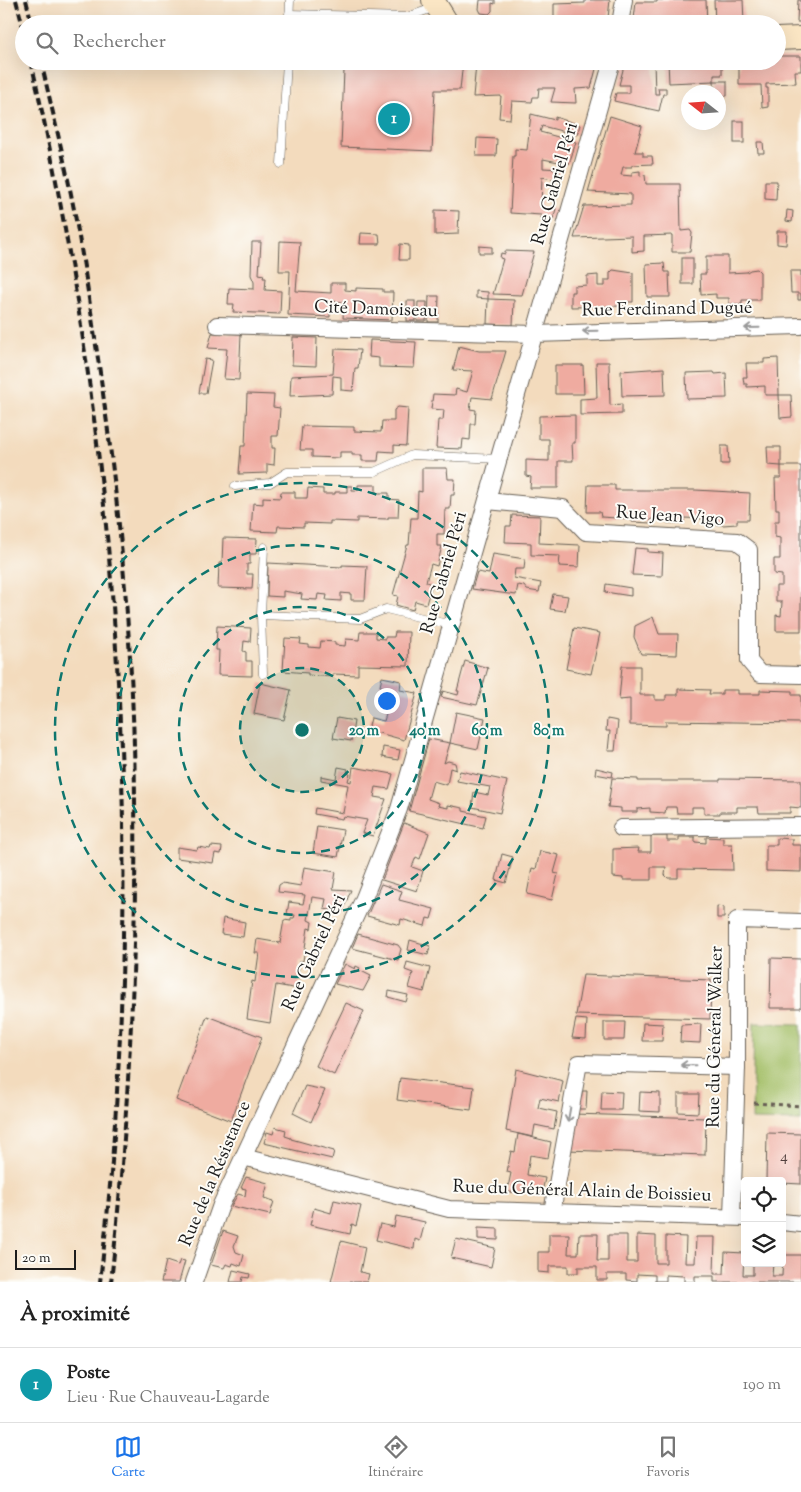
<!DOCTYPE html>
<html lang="fr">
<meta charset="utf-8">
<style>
:root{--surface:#fff;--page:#f2f2f2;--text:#222;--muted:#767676;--line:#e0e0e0;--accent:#1a73e8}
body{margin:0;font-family:"Sorts Mill Goudy",serif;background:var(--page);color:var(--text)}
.controls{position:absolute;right:15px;bottom:15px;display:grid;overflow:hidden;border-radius:5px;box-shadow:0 5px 20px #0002}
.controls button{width:45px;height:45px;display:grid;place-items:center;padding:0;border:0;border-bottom:1px solid var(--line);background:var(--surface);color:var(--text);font:25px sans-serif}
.compass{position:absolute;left:681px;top:85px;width:45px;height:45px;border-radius:50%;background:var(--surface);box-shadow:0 5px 20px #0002;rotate:287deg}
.scale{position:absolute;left:15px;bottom:12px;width:61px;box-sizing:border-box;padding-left:5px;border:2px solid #1c1c1c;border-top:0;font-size:14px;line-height:18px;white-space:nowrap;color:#1c1c1c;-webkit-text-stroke:4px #fdfcf7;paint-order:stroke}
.you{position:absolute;left:386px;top:700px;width:18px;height:18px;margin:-12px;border:4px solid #fff;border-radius:50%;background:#1a73e8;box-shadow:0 0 0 8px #1a73e833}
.badge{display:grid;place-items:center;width:32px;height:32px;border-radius:50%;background:var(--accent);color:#fff;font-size:16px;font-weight:700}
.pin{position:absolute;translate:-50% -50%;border:2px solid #fff;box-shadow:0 1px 5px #0006}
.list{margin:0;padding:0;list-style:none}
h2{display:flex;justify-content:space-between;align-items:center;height:65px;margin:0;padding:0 20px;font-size:21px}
h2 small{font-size:16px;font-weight:400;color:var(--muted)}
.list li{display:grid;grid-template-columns:32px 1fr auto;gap:15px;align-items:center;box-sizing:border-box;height:75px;padding:0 20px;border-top:1px solid var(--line)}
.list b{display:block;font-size:19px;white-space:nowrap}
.list p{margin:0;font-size:16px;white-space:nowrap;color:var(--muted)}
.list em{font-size:16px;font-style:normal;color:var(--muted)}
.icon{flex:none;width:28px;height:28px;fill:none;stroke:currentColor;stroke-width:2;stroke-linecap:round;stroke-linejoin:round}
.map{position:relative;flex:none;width:801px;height:1282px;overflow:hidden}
.search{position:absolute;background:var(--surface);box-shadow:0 5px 20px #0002;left:15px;right:15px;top:15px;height:55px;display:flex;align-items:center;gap:12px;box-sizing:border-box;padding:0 18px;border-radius:28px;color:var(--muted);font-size:19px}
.sheet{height:140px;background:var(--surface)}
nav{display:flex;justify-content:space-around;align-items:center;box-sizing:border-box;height:70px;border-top:1px solid var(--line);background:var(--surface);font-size:14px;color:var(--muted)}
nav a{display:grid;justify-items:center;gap:2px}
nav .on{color:var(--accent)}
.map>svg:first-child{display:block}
.green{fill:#a2be65;stroke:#5f6d40}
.building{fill:#efaba0}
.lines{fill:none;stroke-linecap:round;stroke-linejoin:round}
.service-casing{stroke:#675f54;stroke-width:9}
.minor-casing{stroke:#675f54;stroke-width:18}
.secondary-casing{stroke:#675f54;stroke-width:24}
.path{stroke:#675f54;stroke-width:3;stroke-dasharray:4 4;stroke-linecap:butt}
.service{stroke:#fff;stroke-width:8}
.minor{stroke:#fff;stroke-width:16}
.secondary{stroke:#fbe6c4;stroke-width:22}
.rail{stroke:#1c1c1c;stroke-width:4;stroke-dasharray:8 4;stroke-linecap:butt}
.oneway{stroke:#999}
.ring{fill:none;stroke:#0f766e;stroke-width:2.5;stroke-dasharray:9 6}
.labels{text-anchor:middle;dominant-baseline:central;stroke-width:4;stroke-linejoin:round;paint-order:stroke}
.number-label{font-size:15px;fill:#51403d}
.street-label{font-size:18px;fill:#1c1c1c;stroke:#fdfcf7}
.centre{fill:#0f766e;stroke:#fdfcf7;stroke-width:2.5}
.ring-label{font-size:15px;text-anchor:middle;font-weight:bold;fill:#0f766e;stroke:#fdfcf7;stroke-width:4;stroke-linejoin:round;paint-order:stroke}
</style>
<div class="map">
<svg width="801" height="1282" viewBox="0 0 801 1282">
<rect width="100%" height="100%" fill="#fdfcf7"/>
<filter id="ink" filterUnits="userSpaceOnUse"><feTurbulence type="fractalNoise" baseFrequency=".02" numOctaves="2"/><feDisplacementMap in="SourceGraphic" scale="10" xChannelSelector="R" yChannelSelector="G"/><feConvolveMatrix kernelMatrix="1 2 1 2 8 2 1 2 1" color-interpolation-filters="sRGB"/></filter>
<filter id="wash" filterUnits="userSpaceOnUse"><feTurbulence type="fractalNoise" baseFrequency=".0096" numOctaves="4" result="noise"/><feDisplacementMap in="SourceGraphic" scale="20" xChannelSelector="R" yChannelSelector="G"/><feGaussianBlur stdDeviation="1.12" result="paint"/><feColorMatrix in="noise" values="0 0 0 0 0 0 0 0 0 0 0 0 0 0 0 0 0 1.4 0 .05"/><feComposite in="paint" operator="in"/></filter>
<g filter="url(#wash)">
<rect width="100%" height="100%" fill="#f3dbbd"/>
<path class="green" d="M754,1023L801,1024V1121L752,1120Z"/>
<g id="blocks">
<g class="building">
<path d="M480,0H495V4L492,3V11L489,14L481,13L479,9Z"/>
<path d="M585,0H610L608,18L602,24H554V4L585,3Z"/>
<path d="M657,0H706L707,24H637L634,19L636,2H657Z"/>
<path d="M714,0H743L744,23L715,24Z"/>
<path d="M798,0H801V22H797Z"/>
<path d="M777,56H801V71H795L796,83L766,84V88H768V107L762,108L761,85H739V61H777Z"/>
<path d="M335,61H463L460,90H435L432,151L341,147L344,70H334Z"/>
<path d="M591,61L596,69L591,88L575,89L576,103L551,102L555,88H539L538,97H533L532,102L512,101L510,119L499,118L501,96L473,97L476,64Z"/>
<path d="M630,61H654L655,94H659L658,88H666V94H663L659,111L614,101L616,93H629V85H619L624,66Z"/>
<path d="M668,61L722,62V75H714V81L669,83Z"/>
<path d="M714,81H727V96H718V92H715Z"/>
<path d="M531,114L555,120V117L580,125L577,135L542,126L540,132L576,142L569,164L543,159V168L560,169L557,180L542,177L541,208L556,209L553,219L541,218V215L510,213L513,156H515V149L527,150Z"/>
<path d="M610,116L642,126L635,152H643V156H652L653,164L632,165V167H623L621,175L632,176V172L640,171V176L645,175L646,184H680L681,231L690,230L692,233L690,252H672V235L644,236V251L632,252V236L574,238L584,206L631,205V194L588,192Z"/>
<rect x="734" y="121" width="10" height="22"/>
<path d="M477,138L497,139L496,156H476Z"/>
<path d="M757,142H763L764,153H758Z"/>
<path d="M765,181H777L776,200L765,199Z"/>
<path d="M435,210L459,211L458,234L435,235Z"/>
<path d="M787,210L793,211L792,222L786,221Z"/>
<path d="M777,231H787L786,245L777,244Z"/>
<path d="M361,233L379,234L380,244H360Z"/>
<path d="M280,241L300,242L296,291L331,293V283H345V290L356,291V288L383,289V292H393L392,320L343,318L344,302L330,301V317L288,315L290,271H279Z"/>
<path d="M252,242H261L259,274L264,275L263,278H266L265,290L281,291L280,314L233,312L234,304H228L229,288L254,289V282L251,275Z"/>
<path d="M400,244L409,245V260H399Z"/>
<path d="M479,246L492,247V253H479Z"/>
<path d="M505,251L534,252L522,295L493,294L503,259L500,258L501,253L505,254Z"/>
<path d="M706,256H728V273L747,272L750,270L757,269L760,272V300H742V304H729V298H716V294L701,295L700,274H706Z"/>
<rect x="682" y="258" width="11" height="26"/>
<path d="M664,263L665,272H669L670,297H647L646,264Z"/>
<path d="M613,270L633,273V302H625L624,306L571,307V292H574V286L587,285V276L598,275V286H605V280H610V273Z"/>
<path d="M790,271H801V300H798V293H791Z"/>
<path d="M476,291L488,292V299L476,298Z"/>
<path d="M429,296H439L438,322H428Z"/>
<path d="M488,299L514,300L513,325L487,324Z"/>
<rect x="407" y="301" width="8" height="20"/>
<path d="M418,302H427L426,321H417Z"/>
<path d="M212,333L241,334L239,380L224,379L227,349L208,348Z"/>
<path d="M293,337L317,338L316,366L292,365Z"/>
<path d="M370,340L416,342L414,368L379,367V358L369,357Z"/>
<path d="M459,346L479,351H506L492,399L472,397L470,409L476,410L475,424H471L470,440L463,439L462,449L436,448L438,420H443L444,410L431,409L433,394L455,395L456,389L467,392L473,371L453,370Z"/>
<path d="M335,349L360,350L358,368H355L353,391L341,390V377L333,376L332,394L290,396L291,376L333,374Z"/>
<path d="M778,358L779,395H765V386L747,387V384H744L743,377H747L746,363H764V359Z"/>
<path d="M205,359L212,360L206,393H199Z"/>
<path d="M596,362H609L610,405L622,404V414L580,415V399L597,398Z"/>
<path d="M555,365H583L584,394H555Z"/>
<path d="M664,368L665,395L622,396L621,371Z"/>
<path d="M714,372L715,374L726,373L727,398L687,399L686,373Z"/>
<path d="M247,394L274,395L273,407L280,408L278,436H272V448H275L274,465L267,464V473L239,474L241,446H245Z"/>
<path d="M779,395H791L792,417L780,418Z"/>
<path d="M398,407L408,408L406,446L394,445V452L379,451L378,461H362V455H352V452H340V458L312,457V450H300L302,426L354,427V431L381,432L382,421H394V410Z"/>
<path d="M575,415V443H572L573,461H558V488H530L531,477L526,476V460L549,461V439H539V416Z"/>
<path d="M721,446H728L729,464H721Z"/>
<path d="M767,447H781V466H801V631H776V615L781,616L782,602H776V586H782V575L774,574V559H780V538L775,537V521H779V509H776L775,478H781V466L768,465Z"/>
<path d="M422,468H447L448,479H455L454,495H451L450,509H445L444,534H437V546H442L437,566L431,564L426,582L432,584L426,604L415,601L413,610L396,605L398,596L393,595L407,545H409L411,518H417L418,491L422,492Z"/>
<path d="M358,485H376V493H389V499L399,500L398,517H388V519L357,518V522L330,521V524L304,523V527L278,526L277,532L251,531L253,503L263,504V497L280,498L281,492H295V498H307L308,488L323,489V494H335V492H347V486H352V490H358Z"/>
<path d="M588,485H615V490H695L750,493L749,520H737V524L723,525L706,524V519L684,518V523H667V520L651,519V523L632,522V519L601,517L600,512H587Z"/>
<path d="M512,515L540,516L539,543L580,545L579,567L559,566L560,556L531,555V543L505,542L506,526H511Z"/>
<path d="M223,538L257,539L256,554H250V564H247V574H253L252,589L218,588L219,563H222Z"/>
<path d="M635,548L648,549V552L663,553L662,576L632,575Z"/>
<path d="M493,554L525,559L524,569H515L514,578L541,583L539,592L527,590L524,586L518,585L516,595L472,589L477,572L489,574Z"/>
<path d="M268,563L342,567V565L367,566L365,600H351V594L341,593V601L326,600L327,595L318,594L317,600L301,599L302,594L283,591V597L267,596Z"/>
<path d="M606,584L631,588V596L605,592Z"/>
<path d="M553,594L568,596L565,611L550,609Z"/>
<path d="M653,617L659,634H678L677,655L641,654L634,637L635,626Z"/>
<path d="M217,626L251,628L250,642L244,641L243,651L246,652V661H252V676L218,675L219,650H216Z"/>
<path d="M574,628L600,633L591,674L566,669Z"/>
<path d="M360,632H376V638L385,639V637H394L395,632H409L408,666L358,665V675L333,674V677L308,675V673L283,671L285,638L301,639L300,644L309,645V647L320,648L321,641L335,642V645L345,646L346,639L359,640Z"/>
<path d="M465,661L488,668L477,705L441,697L443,691L458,695L459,691H457Z"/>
<path d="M622,666H640V695H655V700H666V695H678V689L710,690L709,694H722V690H738V694H760V690L792,691V695H801V723L666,721V726L630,725V699L619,700Z"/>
<path d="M382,677L401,681L400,690L417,693L404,740L368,730L371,718L384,721L388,708H384L388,688L380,686Z"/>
<path d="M260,683L291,690L284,720L254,714Z"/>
<path d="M456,712L485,718L478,749L450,743Z"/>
<path d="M337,718L354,721L351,741L333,738Z"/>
<path d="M607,719L618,721L615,751H608L610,731H606Z"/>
<path d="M429,739L450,743L444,763L448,761L455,763L456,767V770L450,768L447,785L433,781L428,799L439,803L438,806L448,808V805L463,808V811L486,816L483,828L409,811Z"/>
<path d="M383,747L400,750L398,760L382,757Z"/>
<path d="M338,767L348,769L347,773L350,774L348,781L351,782L353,767L393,774L389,789L376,787L374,797L386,799L373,836L362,833L367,820L343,816L342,819L314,814L315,808L343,813L348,785L321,780V776L336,779Z"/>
<path d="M596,768L613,772L612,777L595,774Z"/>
<path d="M460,771L507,781L500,813L472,807L474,792L488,795L490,787L457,781Z"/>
<path d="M612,778L638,779V781H720V779L801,780V808L790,807V813H759L758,807H737V812H720V814H704V807H692V813H677L676,807H666L665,813L650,812V808L637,809V812H621V808L608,807Z"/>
<path d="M404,823L429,833L420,859L416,857L412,867L423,871L417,891L382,880Z"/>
<path d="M317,826L343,830L338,857L313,853Z"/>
<path d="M651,836H667V841H679V837H695V842L706,843V837L723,838V844H732L733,870L678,869V878H668L665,875L666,867H651V880H623V878L613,877V849L639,848L638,852H651Z"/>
<path d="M777,838L792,839V845H801V872L766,871V845H777Z"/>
<path d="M211,846L222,847L221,854L215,853L213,863L177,858V847L197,850L198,847L210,849Z"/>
<path d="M540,851L559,855L554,873L558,874L552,900L527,894L532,868L536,869Z"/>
<path d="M502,854L513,857L506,883L496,880Z"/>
<path d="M304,867L336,872L333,889L351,890L342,912L324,909L326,899L312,897L308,920L312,922L311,929L308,928L303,961H300L298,974H301L299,989L276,985L270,1023L247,1019L252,981L255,982L259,953H255L257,939L280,943L284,920L291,921V918H294L295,915L287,914L289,902L303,904L305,895L278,892L279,885L282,883L301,886Z"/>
<path d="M381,884L402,891L399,900L434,909L431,919L427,918L425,926L401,919L400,925L367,916Z"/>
<path d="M717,906L724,907V918H717Z"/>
<path d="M223,918L245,922L243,937L221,934Z"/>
<path d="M358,934L398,945L401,949L398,960L352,948Z"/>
<path d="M410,940L430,946L428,955L408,950Z"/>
<path d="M771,958L801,959V1008H770Z"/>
<path d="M407,962L430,968L424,992L409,988L413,973L405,970Z"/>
<path d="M345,964L355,969L356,966L360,968L359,970L371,976L363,991L335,984Z"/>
<path d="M583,975L711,980L710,1019L576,1015Z"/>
<path d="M389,991L408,995L406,1002L388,997Z"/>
<path d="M346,1003L364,1011L334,1075L316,1066Z"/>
<path d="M207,1016L262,1037L231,1121L176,1100Z"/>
<path d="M576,1019L587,1020L586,1039L572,1038Z"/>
<path d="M604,1022H625L624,1040H604Z"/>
<path d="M643,1023L663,1024L662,1041H642Z"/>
<path d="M701,1024L700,1043L680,1042L681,1025Z"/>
<path d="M516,1069L563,1081L559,1102L540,1098L538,1108L557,1112L554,1129L535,1125L533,1137L506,1131Z"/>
<path d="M400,1078L474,1087L471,1110L397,1100Z"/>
<path d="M305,1086L325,1090L311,1122L293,1113Z"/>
<path d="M578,1091H587L586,1109H574Z"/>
<path d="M602,1091L622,1092L621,1110H601Z"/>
<path d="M640,1092L660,1093V1112L639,1111Z"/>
<path d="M678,1094H699L698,1113L678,1112Z"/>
<path d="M573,1114L706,1118L705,1155L567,1150Z"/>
<path d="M275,1127L286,1130L285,1136L291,1138V1139L334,1151L332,1159L264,1143L267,1132L273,1134Z"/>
<path d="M767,1133L801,1134V1184L782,1183V1181H766Z"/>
<path d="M518,1134L551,1142L548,1158L530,1155L527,1175L545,1178L542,1193L507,1192L511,1173L507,1172L511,1151L515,1152Z"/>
<path d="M246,1177L268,1183L264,1198L274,1201L270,1215L231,1206L238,1194L245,1196L246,1189L241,1188Z"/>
<path d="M334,1200L361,1206L356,1226L352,1224L350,1234L310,1225L314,1208L331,1213Z"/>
<path d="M396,1216L425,1222L420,1241L415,1239L414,1249L376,1240L380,1224L394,1227Z"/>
<path d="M478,1228L498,1229V1240L478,1239Z"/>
<path d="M223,1231L238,1236L234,1246L236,1252L244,1255L241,1266L233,1263L232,1266L226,1264L224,1268L211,1265Z"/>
<path d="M549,1234H569L568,1254H578L579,1234H598L597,1261H608V1235H627V1262H637V1235L656,1236V1263H666V1236L686,1237L685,1263H695L696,1237H715L714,1274H724L725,1252L744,1253L743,1275H753V1263H773L772,1276H782L783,1255H801V1282H714V1276H695V1282H684V1276L666,1275V1281H655V1275L637,1274V1281L626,1280V1274H607V1280H597V1267H578V1273H568V1266H549V1273L538,1272V1252H549Z"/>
<path d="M456,1239L495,1248L491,1267L451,1258Z"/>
<path d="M341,1241L365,1247L360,1272L369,1274L367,1282H331Z"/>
<path d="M180,1260L185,1261L179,1282H161L166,1261L178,1265Z"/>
<path d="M233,1270L250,1274L249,1278L243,1277L242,1282H230Z"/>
</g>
</g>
</g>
<g filter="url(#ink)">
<use href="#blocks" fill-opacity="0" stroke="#675f54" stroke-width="1"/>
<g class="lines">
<defs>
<g id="service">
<path d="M289,14L407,17L436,7"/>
<path d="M289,24L290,0"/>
<path d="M281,164L287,61"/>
<path d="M235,486L270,483L287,472H374L412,455L499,459"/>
<path d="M261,615L360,619L386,609L451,625"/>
<path d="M263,674L261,615L264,547"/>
</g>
<g id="minor">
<path d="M620,24L624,0"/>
<path d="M217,325L534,334L801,326"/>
<path d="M487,501L563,508L586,532L737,541L749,550V661L760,674L801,675"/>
<path d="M621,828L801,826"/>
<path d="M243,1157L449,1209L745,1218"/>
<path d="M552,1212L579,1063L737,1067"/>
<path d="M732,1217L737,1067V920L801,922"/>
<path d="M782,1222L801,1224"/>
<path d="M194,1282L221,1205L364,898L399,809L612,61"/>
</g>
<g id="secondary">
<path d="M433,0L448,24"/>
<path d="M777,39L801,38"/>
</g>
</defs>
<use href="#service" class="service-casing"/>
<use href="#minor" class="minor-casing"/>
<use href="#secondary" class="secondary-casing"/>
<path class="path" d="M754,1103L801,1106"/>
<use href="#service" class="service"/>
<use href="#minor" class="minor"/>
<use href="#secondary" class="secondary"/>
<g class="rail">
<path d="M16,0L24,31"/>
<path d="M26,0L32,24"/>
<path d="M31,61C121,461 148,875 100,1282"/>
<path d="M41,61C49,97 58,133 66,170C79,230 88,291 97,352C119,500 134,651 135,801C137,962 128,1122 111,1282"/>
</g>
</g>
<defs><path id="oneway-shaft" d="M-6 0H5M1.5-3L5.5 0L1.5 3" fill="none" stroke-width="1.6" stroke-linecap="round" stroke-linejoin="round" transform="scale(1.25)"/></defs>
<g class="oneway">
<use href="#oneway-shaft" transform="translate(752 328) rotate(179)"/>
<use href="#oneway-shaft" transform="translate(590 331) rotate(179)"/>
<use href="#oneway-shaft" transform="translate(688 1065) rotate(-179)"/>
<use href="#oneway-shaft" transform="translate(569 1115) rotate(100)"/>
</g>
</g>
<circle cx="302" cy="730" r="62" fill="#0f766e" fill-opacity=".12"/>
<g class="ring">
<circle cx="302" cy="730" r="62"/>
<circle cx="302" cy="730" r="123"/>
<circle cx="302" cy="730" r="185"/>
<circle cx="302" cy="730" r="247"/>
</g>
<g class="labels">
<g class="number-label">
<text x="784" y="1157">4</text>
</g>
<g class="street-label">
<text transform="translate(556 184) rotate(-74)">Rue Gabriel Péri</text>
<text transform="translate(376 310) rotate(2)">Cité Damoiseau</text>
<text transform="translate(667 310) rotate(-1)">Rue Ferdinand Dugué</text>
<text transform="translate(670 517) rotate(4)">Rue Jean Vigo</text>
<text transform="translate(445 573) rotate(-74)">Rue Gabriel Péri</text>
<text transform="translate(315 953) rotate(-65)">Rue Gabriel Péri</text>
<text transform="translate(716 1037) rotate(-89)">Rue du Général Walker</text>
<text transform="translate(216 1174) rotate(-67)">Rue de la Résistance</text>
<text transform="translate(582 1192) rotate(2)">Rue du Général Alain de Boissieu</text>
</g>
</g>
<circle cx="302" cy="730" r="8" class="centre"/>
<g class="ring-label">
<text x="364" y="735">20 m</text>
<text x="425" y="735">40 m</text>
<text x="487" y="735">60 m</text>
<text x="549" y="735">80 m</text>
</g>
</svg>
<div class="controls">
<button><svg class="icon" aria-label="locate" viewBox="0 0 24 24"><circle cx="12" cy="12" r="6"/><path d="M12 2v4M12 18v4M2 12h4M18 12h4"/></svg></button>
<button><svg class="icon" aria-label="layers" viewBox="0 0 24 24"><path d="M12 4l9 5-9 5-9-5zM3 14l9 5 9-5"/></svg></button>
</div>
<svg class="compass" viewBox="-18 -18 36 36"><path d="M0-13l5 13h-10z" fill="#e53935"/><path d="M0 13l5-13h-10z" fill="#767676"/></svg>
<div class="scale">20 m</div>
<div class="you"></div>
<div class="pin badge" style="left:394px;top:119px;background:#0f9aa8">1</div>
<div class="search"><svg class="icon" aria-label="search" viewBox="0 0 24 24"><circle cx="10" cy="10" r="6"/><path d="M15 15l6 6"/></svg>Rechercher</div>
</div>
<section class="sheet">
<h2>À proximité<small></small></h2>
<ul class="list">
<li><span class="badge" style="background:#0f9aa8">1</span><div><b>Poste</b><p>Lieu · Rue Chauveau-Lagarde</p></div><em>190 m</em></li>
</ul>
</section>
<nav>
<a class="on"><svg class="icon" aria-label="map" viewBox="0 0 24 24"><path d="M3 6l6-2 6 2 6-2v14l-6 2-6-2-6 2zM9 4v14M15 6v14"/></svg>Carte</a>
<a><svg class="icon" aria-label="directions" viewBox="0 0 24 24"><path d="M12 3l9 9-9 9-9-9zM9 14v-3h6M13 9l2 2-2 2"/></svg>Itinéraire</a>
<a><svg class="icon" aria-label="saved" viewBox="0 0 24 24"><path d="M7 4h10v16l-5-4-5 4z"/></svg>Favoris</a>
</nav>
